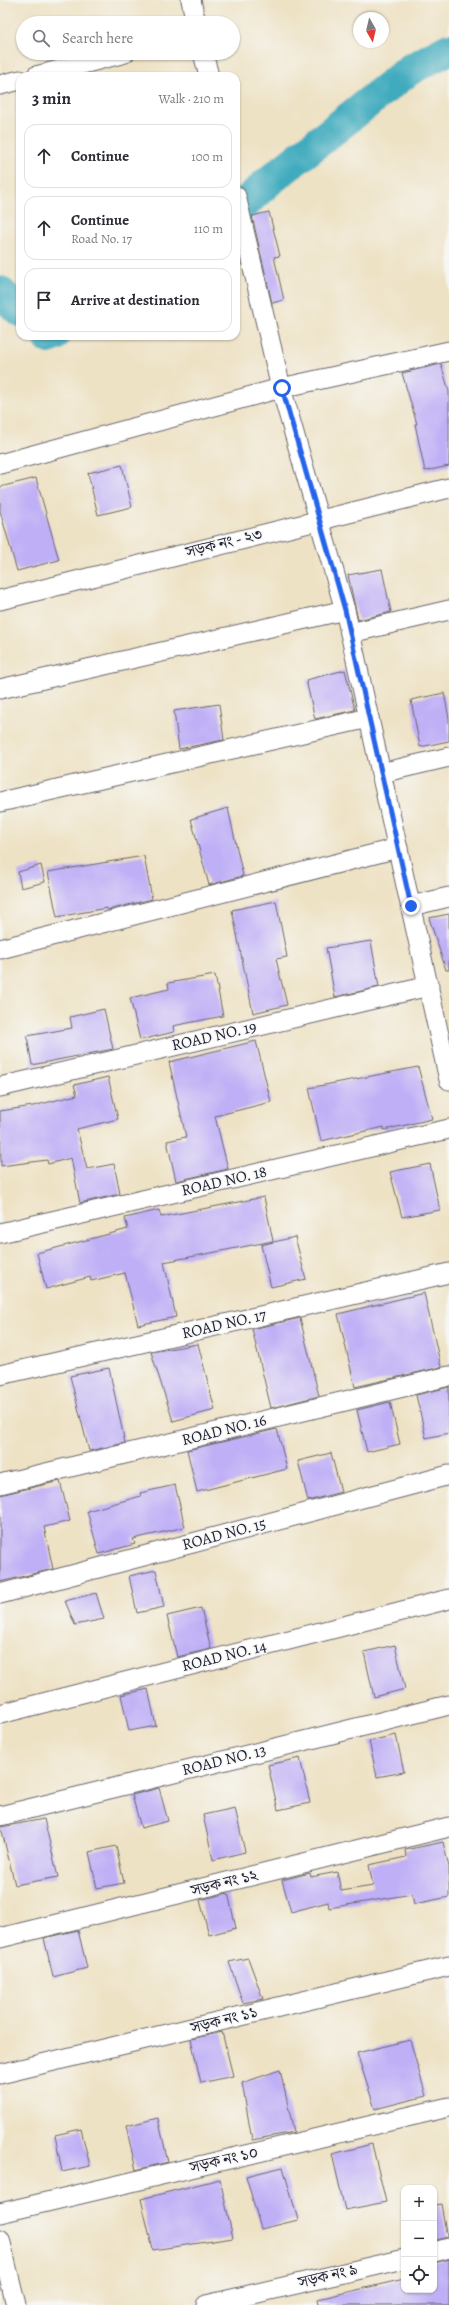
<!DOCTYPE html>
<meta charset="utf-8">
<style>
:root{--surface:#fff;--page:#f7f7f7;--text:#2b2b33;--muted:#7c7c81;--line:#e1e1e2}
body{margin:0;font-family:Alegreya,"Noto Serif Bengali",serif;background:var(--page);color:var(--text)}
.controls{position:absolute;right:12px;bottom:12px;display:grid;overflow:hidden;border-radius:8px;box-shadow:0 1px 3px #0004}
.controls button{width:36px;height:36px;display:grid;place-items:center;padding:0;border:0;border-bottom:1px solid var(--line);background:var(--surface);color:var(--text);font:20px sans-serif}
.compass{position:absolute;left:353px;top:12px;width:36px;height:36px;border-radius:50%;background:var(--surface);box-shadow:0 1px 3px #0004;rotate:172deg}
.stop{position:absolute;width:12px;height:12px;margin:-9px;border:3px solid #2563eb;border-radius:50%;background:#fff}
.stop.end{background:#2563eb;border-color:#fff;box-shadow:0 1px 4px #0008}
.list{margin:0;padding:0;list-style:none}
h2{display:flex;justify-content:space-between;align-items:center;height:52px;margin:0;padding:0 16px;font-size:17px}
h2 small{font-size:13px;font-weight:400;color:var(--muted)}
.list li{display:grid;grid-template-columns:26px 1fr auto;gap:12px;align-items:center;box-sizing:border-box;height:64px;margin:0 8px 8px;padding:0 8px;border:1px solid var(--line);border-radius:12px}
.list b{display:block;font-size:15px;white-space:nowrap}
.list p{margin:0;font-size:13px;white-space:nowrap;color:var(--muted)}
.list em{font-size:13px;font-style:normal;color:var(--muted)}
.icon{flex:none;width:22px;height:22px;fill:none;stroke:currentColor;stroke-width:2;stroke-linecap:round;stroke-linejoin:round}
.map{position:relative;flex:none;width:449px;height:2305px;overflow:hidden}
.search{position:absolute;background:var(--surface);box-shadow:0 1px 3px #0004;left:16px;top:16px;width:224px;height:44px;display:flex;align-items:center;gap:10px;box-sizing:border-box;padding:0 14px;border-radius:22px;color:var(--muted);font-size:15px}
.panel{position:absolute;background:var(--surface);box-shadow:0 1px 3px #0004;left:16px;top:72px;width:224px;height:268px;border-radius:12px}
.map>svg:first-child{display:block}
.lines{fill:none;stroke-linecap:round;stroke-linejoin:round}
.river{stroke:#3fabbe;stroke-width:32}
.building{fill:#bfaff6}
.minor-casing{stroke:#69656b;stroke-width:21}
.minor{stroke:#fff;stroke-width:19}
.route{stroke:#2563eb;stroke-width:5}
.labels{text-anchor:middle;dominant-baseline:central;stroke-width:3;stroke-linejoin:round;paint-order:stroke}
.street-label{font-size:16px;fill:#22223b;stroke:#f6f6f2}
</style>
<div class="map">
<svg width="449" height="2305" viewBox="0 0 449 2305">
<rect width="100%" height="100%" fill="#f6f6f2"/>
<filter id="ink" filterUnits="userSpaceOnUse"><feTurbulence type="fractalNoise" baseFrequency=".025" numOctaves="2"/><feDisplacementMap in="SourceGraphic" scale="8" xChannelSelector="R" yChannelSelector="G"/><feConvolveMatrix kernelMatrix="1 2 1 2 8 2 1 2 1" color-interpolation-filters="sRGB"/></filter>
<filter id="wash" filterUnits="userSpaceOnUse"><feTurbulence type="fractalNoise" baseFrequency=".012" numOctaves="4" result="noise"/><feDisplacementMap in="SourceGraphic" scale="16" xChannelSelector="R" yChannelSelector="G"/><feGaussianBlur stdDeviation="0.9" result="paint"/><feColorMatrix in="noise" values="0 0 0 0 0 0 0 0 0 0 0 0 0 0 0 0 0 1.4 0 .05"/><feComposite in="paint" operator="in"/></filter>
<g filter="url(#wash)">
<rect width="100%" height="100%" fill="#eee2c5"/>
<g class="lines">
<g class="river">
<path d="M236,211L268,182L409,70L449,49"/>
<path d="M0,292L20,311"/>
<path d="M47,336L49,338L54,336"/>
</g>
</g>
<g id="blocks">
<g class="building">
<path d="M269,212L280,256L274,257L284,300L272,303L252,216Z"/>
<path d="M441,364L449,391V466L425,471L415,424H417L402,373Z"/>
<path d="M122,465L132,507L98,515L88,473Z"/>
<path d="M36,478L59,560L17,571L0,511V487Z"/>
<path d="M382,569L391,612L358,620L348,575Z"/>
<path d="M345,670L355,710L315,719L306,680Z"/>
<path d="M444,693L449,718V741L420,747L411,700Z"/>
<path d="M219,704L224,740L179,749L174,711Z"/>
<path d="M228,808L243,876L209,885L191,819Z"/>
<path d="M144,856L152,899L108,910L107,908L57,917L48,872Z"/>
<path d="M41,865L45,882L21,888L18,872Z"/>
<path d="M276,901L287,957L276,959L287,1005L253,1013L232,910Z"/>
<path d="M449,914V970H446L429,918Z"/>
<path d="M371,941L379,987L335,997L326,948Z"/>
<path d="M215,975L223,1016L173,1026L174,1032L140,1040L130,998L169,989L168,983Z"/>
<path d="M104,1009L113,1049L32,1065L27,1036L72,1028L70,1017Z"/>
<path d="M256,1041L271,1102L215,1116L228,1169L176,1181L167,1141L186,1137L169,1062Z"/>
<path d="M418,1067L432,1119L384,1130V1127L321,1141L309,1088Z"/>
<path d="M108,1077L118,1119L77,1129L87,1169L114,1164L120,1194L80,1203L71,1158L48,1164L47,1160L1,1166L0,1111L33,1106L77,1095L74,1085Z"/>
<path d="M430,1164L440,1210L402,1217L390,1172Z"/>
<path d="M264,1197L273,1241L164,1262L176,1317L138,1325L125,1273L91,1281L90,1277L46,1289L37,1253L128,1229L125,1218L159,1210L161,1217Z"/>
<path d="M295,1237L306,1279L271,1287L261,1245Z"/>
<path d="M424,1293L441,1367L355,1387L338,1314Z"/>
<path d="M300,1318L319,1396L271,1408L252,1329Z"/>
<path d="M198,1344L215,1410L173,1421L151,1352Z"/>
<path d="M109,1368L125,1443L89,1451L70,1376Z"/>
<path d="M449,1387V1433L426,1438L416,1395Z"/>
<path d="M390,1402L400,1444L367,1452L357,1410Z"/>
<path d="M277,1429L287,1469L197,1492L187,1450Z"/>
<path d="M331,1453L341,1492L308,1501L298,1461Z"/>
<path d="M60,1481L70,1521L44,1527L53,1569L0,1582V1495Z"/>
<path d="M175,1485L185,1527L133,1539L135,1544L99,1554L87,1511L141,1496L140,1493Z"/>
<path d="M156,1570L164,1607L137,1613L129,1576Z"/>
<path d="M96,1593L104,1619L75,1625L65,1601Z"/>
<path d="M201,1608L211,1649L177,1657L167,1616Z"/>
<path d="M395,1645L405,1689L374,1697L364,1652Z"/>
<path d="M148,1689L156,1726L129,1731L121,1695Z"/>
<path d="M396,1735L404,1772L377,1777L369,1741Z"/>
<path d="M300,1758L310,1803L278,1810L268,1765Z"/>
<path d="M159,1788L168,1821L141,1828L132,1795Z"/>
<path d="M235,1808L245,1852L213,1860L203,1815Z"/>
<path d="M44,1819L58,1877L15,1885L1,1827Z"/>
<path d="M443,1842L449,1867V1897L414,1904L412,1894L329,1908L328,1902L291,1912L282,1880L310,1873L311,1877L337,1872L341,1891L373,1886L369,1865L406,1857L405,1850Z"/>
<path d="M116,1846L124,1883L97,1888L89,1852Z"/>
<path d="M228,1893L236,1928L209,1935L200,1900Z"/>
<path d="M78,1930L87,1968L53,1977L44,1938Z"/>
<path d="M248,1958L263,1999L243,2003L229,1962Z"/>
<path d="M222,2032L233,2076L201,2083L191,2039Z"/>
<path d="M410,2040L426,2096L375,2109L357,2053Z"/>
<path d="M280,2070L294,2132L252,2140L242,2083Z"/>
<path d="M158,2118L168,2162L136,2170L126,2126Z"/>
<path d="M81,2129L90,2166L62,2172L55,2135Z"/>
<path d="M372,2144L386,2202L345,2210L332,2154Z"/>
<path d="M283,2167L298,2220L261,2229L246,2176Z"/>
<path d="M220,2179L233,2238L153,2250L141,2199Z"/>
<path d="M441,2204L447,2237L434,2241V2205Z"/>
<path d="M449,2259V2305H319L318,2299L404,2279V2290H434V2263Z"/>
</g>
</g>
</g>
<g filter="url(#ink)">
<use href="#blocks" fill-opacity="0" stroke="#69656b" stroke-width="1"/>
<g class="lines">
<defs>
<g id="minor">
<path d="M191,0L196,23"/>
<path d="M203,53L209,76"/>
<path d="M36,76L125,53"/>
<path d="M0,85L20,80"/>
<path d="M236,196L281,388L345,610L449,1080"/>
<path d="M0,464L281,388L449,351"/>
<path d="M0,600L449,488"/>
<path d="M350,633L449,610"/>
<path d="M0,689L345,610"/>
<path d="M381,773L449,757"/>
<path d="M0,802L369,718"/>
<path d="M411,906L449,897"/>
<path d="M0,949L398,848"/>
<path d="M0,1087L429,986"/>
<path d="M0,1233L449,1129"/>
<path d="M0,1375L449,1273"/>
<path d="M0,1484L449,1376"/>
<path d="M0,1594L449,1475"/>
<path d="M0,1714L449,1599"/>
<path d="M0,1816L449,1705"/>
<path d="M0,1938L449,1827"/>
<path d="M0,2074L449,1966"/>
<path d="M0,2213L449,2107"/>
<path d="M0,2239L16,2305"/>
<path d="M434,2252L449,2248"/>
<path d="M206,2305L404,2259"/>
</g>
</defs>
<use href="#minor" class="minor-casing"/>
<use href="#minor" class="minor"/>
</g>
</g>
<g class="lines" filter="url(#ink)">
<path class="route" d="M282,388L345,610L411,906"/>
</g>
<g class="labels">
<g class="street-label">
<text transform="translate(224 543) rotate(-14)">সড়ক নং - ২৩</text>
<text transform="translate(214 1036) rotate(-13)">ROAD NO. 19</text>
<text transform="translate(224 1181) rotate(-13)">ROAD NO. 18</text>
<text transform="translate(224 1324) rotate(-13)">ROAD NO. 17</text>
<text transform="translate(224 1430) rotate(-14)">ROAD NO. 16</text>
<text transform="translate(224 1534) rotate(-15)">ROAD NO. 15</text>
<text transform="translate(224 1656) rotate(-14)">ROAD NO. 14</text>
<text transform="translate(224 1760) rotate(-14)">ROAD NO. 13</text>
<text transform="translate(224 1883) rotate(-14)">সড়ক নং ১২</text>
<text transform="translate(224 2020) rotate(-14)">সড়ক নং ১১</text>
<text transform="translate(224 2160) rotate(-13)">সড়ক নং ১০</text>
<text transform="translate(328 2276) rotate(-13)">সড়ক নং ৯</text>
</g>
</g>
</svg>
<div class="controls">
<button>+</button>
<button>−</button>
<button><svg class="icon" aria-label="locate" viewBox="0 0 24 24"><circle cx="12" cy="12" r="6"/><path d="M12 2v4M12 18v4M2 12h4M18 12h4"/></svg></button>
</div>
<svg class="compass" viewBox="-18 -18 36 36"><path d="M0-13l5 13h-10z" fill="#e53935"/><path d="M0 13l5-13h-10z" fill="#7c7c81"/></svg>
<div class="stop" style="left:282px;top:388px"></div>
<div class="stop end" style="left:411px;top:906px"></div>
<div class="search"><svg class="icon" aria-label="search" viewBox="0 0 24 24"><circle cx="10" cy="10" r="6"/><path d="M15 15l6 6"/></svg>Search here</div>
<section class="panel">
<h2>3 min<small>Walk · 210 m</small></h2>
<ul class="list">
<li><svg class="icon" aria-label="ahead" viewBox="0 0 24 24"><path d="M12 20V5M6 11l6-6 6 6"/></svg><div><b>Continue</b></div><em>100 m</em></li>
<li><svg class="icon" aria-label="ahead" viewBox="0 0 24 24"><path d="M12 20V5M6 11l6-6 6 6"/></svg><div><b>Continue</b><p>Road No. 17</p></div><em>110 m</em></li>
<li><svg class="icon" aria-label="arrive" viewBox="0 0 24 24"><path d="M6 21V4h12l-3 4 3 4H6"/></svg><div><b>Arrive at destination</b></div></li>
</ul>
</section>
</div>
